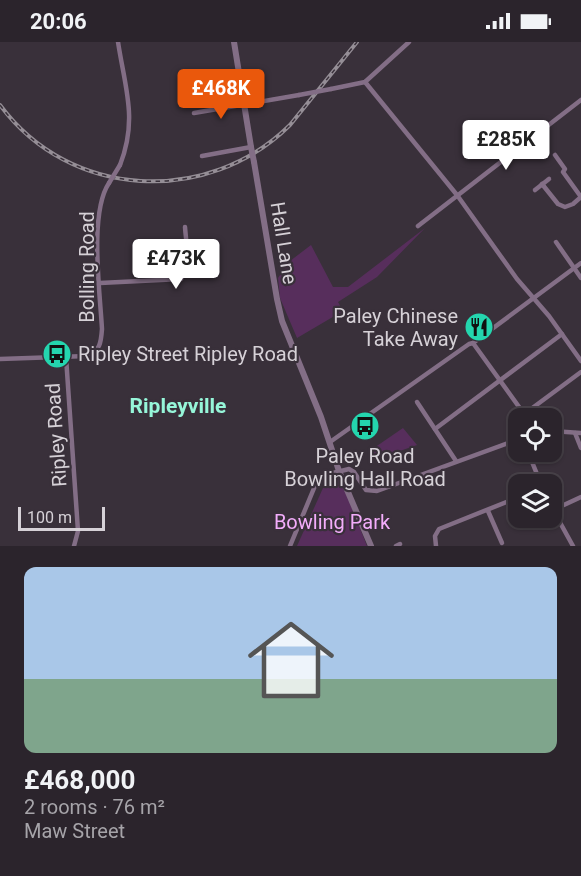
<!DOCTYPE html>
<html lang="en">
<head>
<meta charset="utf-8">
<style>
	body { margin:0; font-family:Roboto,sans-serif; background:#332c34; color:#f1f3f6; height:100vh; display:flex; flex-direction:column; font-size:22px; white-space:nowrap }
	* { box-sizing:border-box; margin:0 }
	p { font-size:20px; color:#a6a4a9 }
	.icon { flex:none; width:33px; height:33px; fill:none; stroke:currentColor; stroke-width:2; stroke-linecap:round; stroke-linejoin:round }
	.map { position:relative; height:504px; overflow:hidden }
	.details { display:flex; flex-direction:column; background:#2b242c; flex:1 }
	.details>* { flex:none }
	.tools { position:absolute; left:508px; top:366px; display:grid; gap:12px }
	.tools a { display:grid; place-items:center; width:54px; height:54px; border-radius:12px; background:#2b242c; box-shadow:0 2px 4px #0004,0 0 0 2px #474148; font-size:30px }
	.scale { position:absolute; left:18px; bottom:15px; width:87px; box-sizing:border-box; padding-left:6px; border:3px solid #d6d1d7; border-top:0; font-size:16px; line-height:21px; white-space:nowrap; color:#d6d1d7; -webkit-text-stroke:4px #39303a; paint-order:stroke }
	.price { position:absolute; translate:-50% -51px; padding:0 14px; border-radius:6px; background:#fff; color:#222; font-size:20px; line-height:39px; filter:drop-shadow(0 2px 3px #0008) }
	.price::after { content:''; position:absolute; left:50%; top:36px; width:18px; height:14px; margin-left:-9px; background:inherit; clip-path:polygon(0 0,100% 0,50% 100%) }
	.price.active { background:#ea580c; color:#fff }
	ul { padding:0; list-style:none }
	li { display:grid; align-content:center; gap:12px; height:318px; padding:0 24px }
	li+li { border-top:2px solid #474148 }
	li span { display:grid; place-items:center; height:186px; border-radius:12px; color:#555 }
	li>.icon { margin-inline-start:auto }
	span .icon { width:108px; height:108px; fill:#fffc; stroke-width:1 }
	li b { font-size:26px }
	.status { display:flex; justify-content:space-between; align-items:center; height:42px; padding:0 30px; background:#2b242c; direction:ltr }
	.status svg { height:16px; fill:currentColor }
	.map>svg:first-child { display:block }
	.green { fill:#572e5c }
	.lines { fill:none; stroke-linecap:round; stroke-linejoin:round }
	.minor { stroke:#836e86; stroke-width:4.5 }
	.tertiary { stroke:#836e86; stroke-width:6 }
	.rail-casing { stroke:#958e96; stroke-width:4 }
	.rail { stroke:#39303a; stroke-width:1.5; stroke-dasharray:4.5; stroke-linecap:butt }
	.minor-bridge { stroke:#836e86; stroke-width:4.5 }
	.tertiary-bridge { stroke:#836e86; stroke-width:6 }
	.labels { text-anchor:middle; stroke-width:4.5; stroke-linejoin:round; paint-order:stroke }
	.street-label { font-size:20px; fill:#d6d1d7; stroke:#39303a }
	.poi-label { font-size:20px; fill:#d6d1d7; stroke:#39303a; text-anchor:end }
	.park-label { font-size:20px; fill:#f3adfb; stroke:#39303a }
	.neighbourhood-label { font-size:21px; font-weight:bold; fill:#96f6d9; stroke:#39303a }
</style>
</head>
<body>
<div class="status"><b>20:06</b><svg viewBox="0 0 49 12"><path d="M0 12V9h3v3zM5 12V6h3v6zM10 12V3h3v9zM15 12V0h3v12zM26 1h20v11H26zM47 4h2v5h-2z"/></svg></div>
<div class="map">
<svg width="581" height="504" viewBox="0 0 581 504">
	<rect width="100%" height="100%" fill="#39303a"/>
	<g class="green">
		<path d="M425 186 377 235 338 260 343 269 297 296 280 256 278 236 290 219 311 203 333 245H348Z"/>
		<path d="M403 386 417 403 377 417 371 408Z"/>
		<path d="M340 436 367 504H297L323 446 329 438Z"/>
	</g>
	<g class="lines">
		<g class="minor">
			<path d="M118 0C125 46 138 77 120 123"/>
			<path d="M365 40 457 153 517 237 549 274 581 319"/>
			<path d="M331 47 365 40 409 0"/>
			<path d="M194 71 299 53"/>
			<path d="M202 114 251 105"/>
			<path d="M542 142 558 162 565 165 573 162 581 155 563 130 565 127 555 113"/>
			<path d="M535 148 549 137"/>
			<path d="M418 184 581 58"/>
			<path d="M556 200 581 236"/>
			<path d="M100 241 181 237C191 225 186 200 185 185"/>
			<path d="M473 301 527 376"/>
			<path d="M66 315 78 489 74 504"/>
			<path d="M0 317 87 314C100 309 101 301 102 287 100 250 89 171 109 141"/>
			<path d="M417 360 456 419"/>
			<path d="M531 367 581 330"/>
			<path d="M435 387 562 292"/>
			<path d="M552 389 581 391"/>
			<path d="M575 391 581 406"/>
			<path d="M330 400 469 302 473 301 581 221"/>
			<path d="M528 410 541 442"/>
			<path d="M552 466 573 504"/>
			<path d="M553 468 581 455"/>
			<path d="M488 469 502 501"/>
			<path d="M290 504 317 439 321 434 349 427 354 430 366 448 377 449 519 397"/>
			<path d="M396 504 400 502"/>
			<path d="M436 504 435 494 439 487 519 455"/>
		</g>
		<g class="tertiary">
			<path d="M234 0 251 105"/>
			<path d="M254 120 277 257 282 279 321 375 339 429 371 504"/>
		</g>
		<g class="rail-casing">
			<path id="rail" d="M0 63C70 158 208 164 290 83L357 0"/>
		</g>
		<use href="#rail" class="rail"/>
		<g class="minor-bridge">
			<path d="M299 53 331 47"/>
			<path d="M109 141 120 123"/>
		</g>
		<path class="tertiary-bridge" d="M251 105 254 120"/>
	</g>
	<defs>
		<g id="restaurant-disc" transform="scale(1.5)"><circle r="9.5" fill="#24d5ae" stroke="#39303a"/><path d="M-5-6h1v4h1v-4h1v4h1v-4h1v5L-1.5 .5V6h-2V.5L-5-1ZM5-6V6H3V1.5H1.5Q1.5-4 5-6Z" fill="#111"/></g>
		<g id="bus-disc" transform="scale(1.5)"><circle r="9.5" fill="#24d5ae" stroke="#39303a"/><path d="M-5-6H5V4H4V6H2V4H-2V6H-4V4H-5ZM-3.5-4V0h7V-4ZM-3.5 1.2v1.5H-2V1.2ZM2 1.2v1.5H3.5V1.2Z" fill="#111"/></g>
	</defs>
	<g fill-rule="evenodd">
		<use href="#restaurant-disc" x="479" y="285"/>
		<use href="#bus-disc" x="57" y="312"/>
		<use href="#bus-disc" x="365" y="384"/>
	</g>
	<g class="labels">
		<g class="street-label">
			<text transform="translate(284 201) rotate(81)" y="7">Hall Lane</text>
			<text transform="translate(87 225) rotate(-90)" y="7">Bolling Road</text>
			<text transform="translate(56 393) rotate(-94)" y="7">Ripley Road</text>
		</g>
		<g class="poi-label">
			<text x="458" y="281">Paley Chinese<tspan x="458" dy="23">Take Away</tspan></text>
			<text x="78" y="319" text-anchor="start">Ripley Street Ripley Road</text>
			<text x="365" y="421" text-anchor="middle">Paley Road<tspan x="365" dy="23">Bowling Hall Road</tspan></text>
		</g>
		<g class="park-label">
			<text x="332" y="487">Bowling Park</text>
		</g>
		<g class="neighbourhood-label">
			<text x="178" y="371">Ripleyville</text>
		</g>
	</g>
</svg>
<div class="tools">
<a><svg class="icon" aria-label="locate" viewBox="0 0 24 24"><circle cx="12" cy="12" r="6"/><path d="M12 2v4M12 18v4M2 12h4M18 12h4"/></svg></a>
<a><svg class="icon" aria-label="layers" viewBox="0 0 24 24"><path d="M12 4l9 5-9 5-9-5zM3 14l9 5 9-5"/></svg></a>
</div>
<div class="scale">100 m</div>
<b class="price active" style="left:221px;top:78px">£468K</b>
<b class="price" style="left:506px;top:129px">£285K</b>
<b class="price" style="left:176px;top:248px">£473K</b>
</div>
<section class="details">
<ul>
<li><span style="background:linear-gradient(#a9c7e8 60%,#7fa58c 0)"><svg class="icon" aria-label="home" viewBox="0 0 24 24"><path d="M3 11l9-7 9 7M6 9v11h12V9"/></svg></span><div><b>£468,000</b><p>2 rooms · 76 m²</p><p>Maw Street</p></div></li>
</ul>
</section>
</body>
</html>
